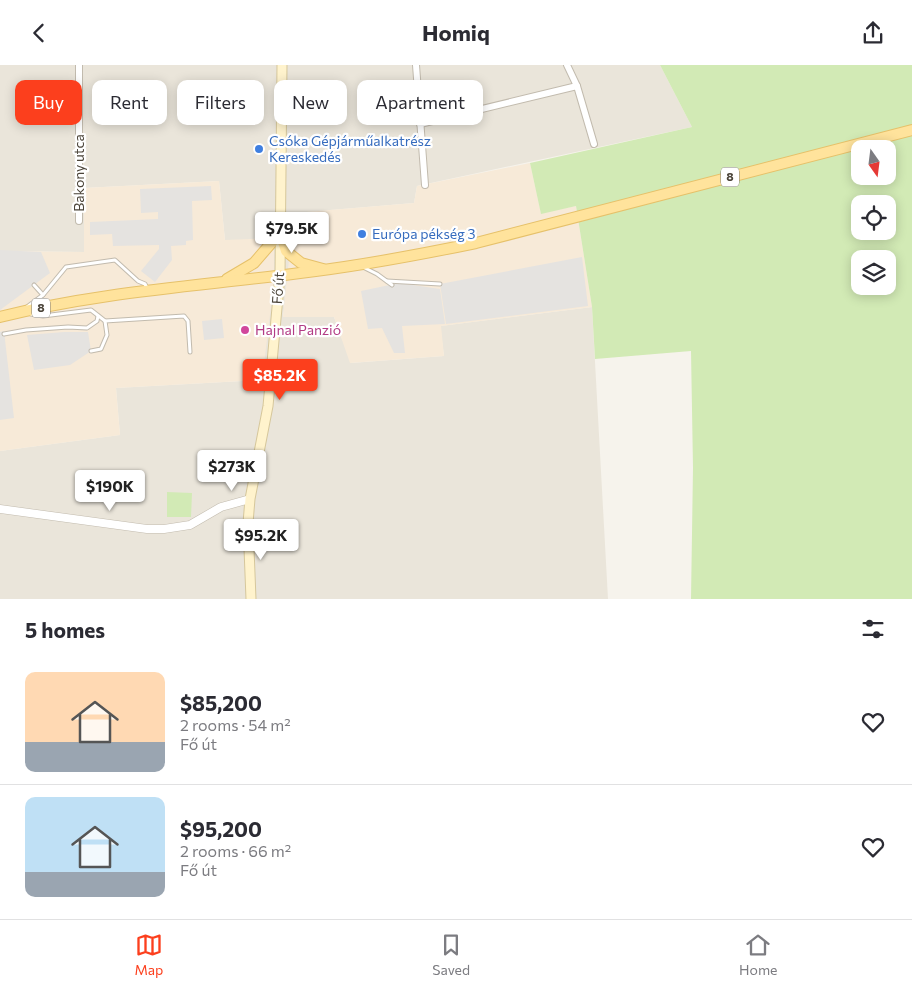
<!DOCTYPE html>
<html lang="en">
<head>
<meta charset="utf-8">
<style>
	body { margin:0; font-family:Commissioner,sans-serif; background:#f7f7f7; color:#2b2b33; height:100vh; display:flex; flex-direction:column; font-size:19px; white-space:nowrap }
	* { box-sizing:border-box; margin:0 }
	p { font-size:16px; color:#7c7c81 }
	.icon { flex:none; width:28px; height:28px; fill:none; stroke:currentColor; stroke-width:2; stroke-linecap:round; stroke-linejoin:round }
	.map { position:relative; height:534px; overflow:hidden }
	.details { display:flex; flex-direction:column; background:#fff; flex:1 }
	.details>* { flex:none }
	.top-card { position:absolute; left:15px; top:15px; width:500px; height:45px; display:flex; gap:10px }
	.needle { width:32px; rotate:166deg }
	.buttons { position:absolute; left:851px; top:75px; display:grid; gap:10px }
	.buttons a { display:grid; place-items:center; width:45px; height:45px; border-radius:10px; background:#fff; box-shadow:0 2px 12px #0003; font-size:25px }
	.price { position:absolute; translate:-50% -42px; padding:0 11px; border-radius:5px; background:#fff; color:#222; font-size:16px; line-height:32px; filter:drop-shadow(0 1px 2px #0008) }
	.price::after { content:''; position:absolute; left:50%; top:30px; width:15px; height:11px; margin-left:-8px; background:inherit; clip-path:polygon(0 0,100% 0,50% 100%) }
	.price.active { background:#fc3f1d; color:#fff }
	ul { padding:0; list-style:none }
	li { display:flex; align-items:center; gap:15px; height:125px; padding:0 25px }
	li+li { border-top:1px solid #e1e1e2 }
	li span { display:grid; place-items:center; flex:none; width:140px; height:100px; border-radius:10px; color:#555 }
	li>.icon { margin-inline-start:auto }
	span .icon { width:60px; height:60px; fill:#fffc; stroke-width:1 }
	li b { font-size:21px }
	h2 { display:flex; justify-content:space-between; align-items:center; height:60px; padding:0 25px; font-size:21px }
	.pill { padding:0 18px; border-radius:10px; background:#fff; box-shadow:0 2px 12px #0003; font-size:18px; line-height:45px }
	.pill.active { background:#fc3f1d; color:#fff }
	header { display:flex; justify-content:space-between; align-items:center; height:65px; padding:0 25px; background:#fff; font-size:22px; font-weight:700 }
	.tabs { display:flex; justify-content:space-around; align-items:center; height:70px; border-top:1px solid #e1e1e2; background:#fff; font-size:14px; color:#7c7c81 }
	.tabs a { display:grid; justify-items:center; gap:2px }
	.tabs .active { color:#fc3f1d }
	.map>svg:first-child { display:block }
	.residential { fill:#eae5da }
	.commercial { fill:#f7ead8 }
	.green { fill:#d2eab5; fill-rule:evenodd }
	.parking { fill:#e5e3e0 }
	.lines { fill:none; stroke-linecap:round; stroke-linejoin:round }
	.service-casing { stroke:#c2bbae; stroke-width:5 }
	.minor-casing { stroke:#c2bbae; stroke-width:8 }
	.tertiary-casing { stroke:#c2bbae; stroke-width:9 }
	.secondary-casing { stroke:#d6c79b; stroke-width:11 }
	.primary-casing { stroke:#e6c16a; stroke-width:12 }
	.service { stroke:#fff; stroke-width:3 }
	.minor { stroke:#fff; stroke-width:6 }
	.tertiary { stroke:#fff; stroke-width:8 }
	.secondary { stroke:#fff3cd; stroke-width:9 }
	.primary { stroke:#ffe39c; stroke-width:10 }
	.shop-dot { fill:#3f7fe0; stroke:#fff; stroke-width:2 }
	.hotel-dot { fill:#d1479c; stroke:#fff; stroke-width:2 }
	.labels { text-anchor:middle; stroke-width:4.5; stroke-linejoin:round; paint-order:stroke }
	.shield { fill:#fff; stroke:#817c74; stroke-width:1 }
	.shield-label { font-size:12px; font-weight:bold; fill:#4b4439 }
	.shop-label { font-size:14px; fill:#366cbe; stroke:#fff; text-anchor:start }
	.street-label { font-size:14px; fill:#4b4439; stroke:#fff }
	.hotel-label { font-size:14px; fill:#b23c85; stroke:#fff; text-anchor:start }
</style>
</head>
<body>
<header><svg class="icon" aria-label="back" viewBox="0 0 24 24"><path d="M15 5l-7 7 7 7"/></svg>Homiq<svg class="icon" aria-label="share" viewBox="0 0 24 24"><path d="M12 15V3M7 8l5-5 5 5M5 13v7h14v-7"/></svg></header>
<div class="map">
<svg width="912" height="534" viewBox="0 0 912 534">
	<rect width="100%" height="100%" fill="#f6f3ec"/>
	<path class="residential" d="M0 0H660L692 62 417 121 414 138 295 148 283 252H334L351 298 444 291 440 261 592 242 608 534H0V386L120 370 116 323 262 315 225 175 219 116 84 123V187L0 186Z"/>
	<g class="commercial">
		<path d="M530 98 541 148 576 141 592 242 441 261 444 291 350 298 334 252H283L294 148 414 138 417 121Z"/>
		<path d="M219 116 225 175 274 173V217L262 315 116 323 120 370 0 386V186L84 187V123Z"/>
	</g>
	<g class="green">
		<path d="M660 0H912V534H691L693 403 691 286 595 294 592 242 576 141 541 149 530 98 692 62ZM860 84H888V111H860ZM860 139H888V166H860ZM860 194H888V221H860Z"/>
		<path d="M167 427 192 428 191 452H167Z"/>
	</g>
	<g class="parking">
		<path d="M211 121 212 135 192 136 193 175 186 176V180L171 181 172 195 155 217 141 206 159 184V180L113 181 112 169 90 170V157L158 154V147L141 148 140 124Z"/>
		<path d="M0 185 41 187 50 208 0 245Z"/>
		<path d="M582 192 588 241 446 259 440 219Z"/>
		<path d="M399 218 440 224 445 259 402 261 405 288H394L382 263 368 264 361 226Z"/>
		<path d="M222 254 224 273 204 275 202 256Z"/>
		<path d="M4 266 14 353 0 355V267Z"/>
		<path d="M64 267H88L91 286 70 300 34 305 27 270Z"/>
	</g>
	<g class="lines">
		<g class="service-casing">
			<g id="service">
				<path d="M363 202 377 209 392 220"/>
				<path d="M387 216 440 219"/>
				<path d="M34 220 43 230"/>
				<path d="M27 242 43 230 66 202 115 195 138 216 145 219 147 223"/>
				<path d="M31 249 43 251 91 245 105 256 184 251 188 256 190 287"/>
				<path d="M4 269 26 265 68 262 87 263 97 256 98 251"/>
				<path d="M91 286 101 284 107 270 105 256"/>
			</g>
		</g>
		<g class="minor-casing">
			<g id="minor">
				<path d="M79 0V156"/>
				<path d="M416 0 425 120"/>
				<path d="M567 0 577 21 594 79"/>
				<path d="M420 59 577 21"/>
			</g>
		</g>
		<g class="tertiary-casing">
			<path id="tertiary" d="M0 444 147 464H164L190 460 221 442 250 434"/>
		</g>
		<g class="secondary-casing">
			<path id="secondary" d="M251 534 248 458 250 434 268 341 280 210 282 0"/>
		</g>
		<g class="primary-casing">
			<g id="primary">
				<path d="M280 168 286 186 301 198 323 204"/>
				<path d="M227 214 254 198 280 168"/>
				<path d="M0 252C98 227 200 221 300 208 359 201 418 190 476 178L912 65"/>
			</g>
		</g>
		<use href="#service" class="service"/>
		<use href="#minor" class="minor"/>
		<use href="#tertiary" class="tertiary"/>
		<use href="#secondary" class="secondary"/>
		<use href="#primary" class="primary"/>
	</g>
	<g class="shop-dot">
		<circle cx="259" cy="84" r="5"/>
		<circle cx="362" cy="169" r="5"/>
	</g>
	<circle class="hotel-dot" cx="245" cy="265" r="5"/>
	<g class="labels">
		<g class="shield">
			<rect x="721" y="102.5" width="18" height="19" rx="4"/>
			<rect x="32" y="233.5" width="18" height="19" rx="4"/>
		</g>
		<g class="shield-label">
			<text x="730" y="116">8</text>
			<text x="41" y="247">8</text>
		</g>
		<g class="shop-label">
			<text x="269" y="81">Csóka Gépjárműalkatrész<tspan x="269" dy="16">Kereskedés</tspan></text>
			<text x="372" y="174">Európa pékség 3</text>
		</g>
		<g class="street-label">
			<text transform="translate(79 108) rotate(-90)" y="5">Bakony utca</text>
			<text transform="translate(278 223) rotate(-86)" y="5">Fő út</text>
		</g>
		<g class="hotel-label">
			<text x="255" y="270">Hajnal Panzió</text>
		</g>
	</g>
</svg>
<div class="buttons">
<a><svg class="needle" viewBox="-14 -14 28 28"><path d="M0-13l5 13h-10z" fill="#e53935"/><path d="M0 13l5-13h-10z" fill="#7c7c81"/></svg></a>
<a><svg class="icon" aria-label="locate" viewBox="0 0 24 24"><circle cx="12" cy="12" r="6"/><path d="M12 2v4M12 18v4M2 12h4M18 12h4"/></svg></a>
<a><svg class="icon" aria-label="layers" viewBox="0 0 24 24"><path d="M12 4l9 5-9 5-9-5zM3 14l9 5 9-5"/></svg></a>
</div>
<b class="price" style="left:292px;top:189px">$79.5K</b>
<b class="price active" style="left:280px;top:336px">$85.2K</b>
<b class="price" style="left:232px;top:427px">$273K</b>
<b class="price" style="left:110px;top:447px">$190K</b>
<b class="price" style="left:261px;top:496px">$95.2K</b>
<div class="top-card">
<a class="pill active">Buy</a>
<a class="pill">Rent</a>
<a class="pill">Filters</a>
<a class="pill">New</a>
<a class="pill">Apartment</a>
</div>
</div>
<section class="details">
<h2>5 homes<svg class="icon" aria-label="filters" viewBox="0 0 24 24"><path d="M4 7h16M4 17h16"/><circle cx="9" cy="7" r="2"/><circle cx="15" cy="17" r="2"/></svg></h2>
<ul>
<li><span style="background:linear-gradient(#ffd9b3 70%,#9aa5b1 0)"><svg class="icon" aria-label="home" viewBox="0 0 24 24"><path d="M3 11l9-7 9 7M6 9v11h12V9"/></svg></span><div><b>$85,200</b><p>2 rooms · 54 m²</p><p>Fő út</p></div><svg class="icon" aria-label="heart" viewBox="0 0 24 24"><path d="M12 20l-8-8c-3-5 5-10 8-4 3-6 11-1 8 4z"/></svg></li>
<li><span style="background:linear-gradient(#bfe0f5 75%,#9aa5b1 0)"><svg class="icon" aria-label="home" viewBox="0 0 24 24"><path d="M3 11l9-7 9 7M6 9v11h12V9"/></svg></span><div><b>$95,200</b><p>2 rooms · 66 m²</p><p>Fő út</p></div><svg class="icon" aria-label="heart" viewBox="0 0 24 24"><path d="M12 20l-8-8c-3-5 5-10 8-4 3-6 11-1 8 4z"/></svg></li>
</ul>
</section>
<nav class="tabs">
<a class="active"><svg class="icon" aria-label="map" viewBox="0 0 24 24"><path d="M3 6l6-2 6 2 6-2v14l-6 2-6-2-6 2zM9 4v14M15 6v14"/></svg>Map</a>
<a><svg class="icon" aria-label="saved" viewBox="0 0 24 24"><path d="M7 4h10v16l-5-4-5 4z"/></svg>Saved</a>
<a><svg class="icon" aria-label="home" viewBox="0 0 24 24"><path d="M3 11l9-7 9 7M6 9v11h12V9"/></svg>Home</a>
</nav>
</body>
</html>
